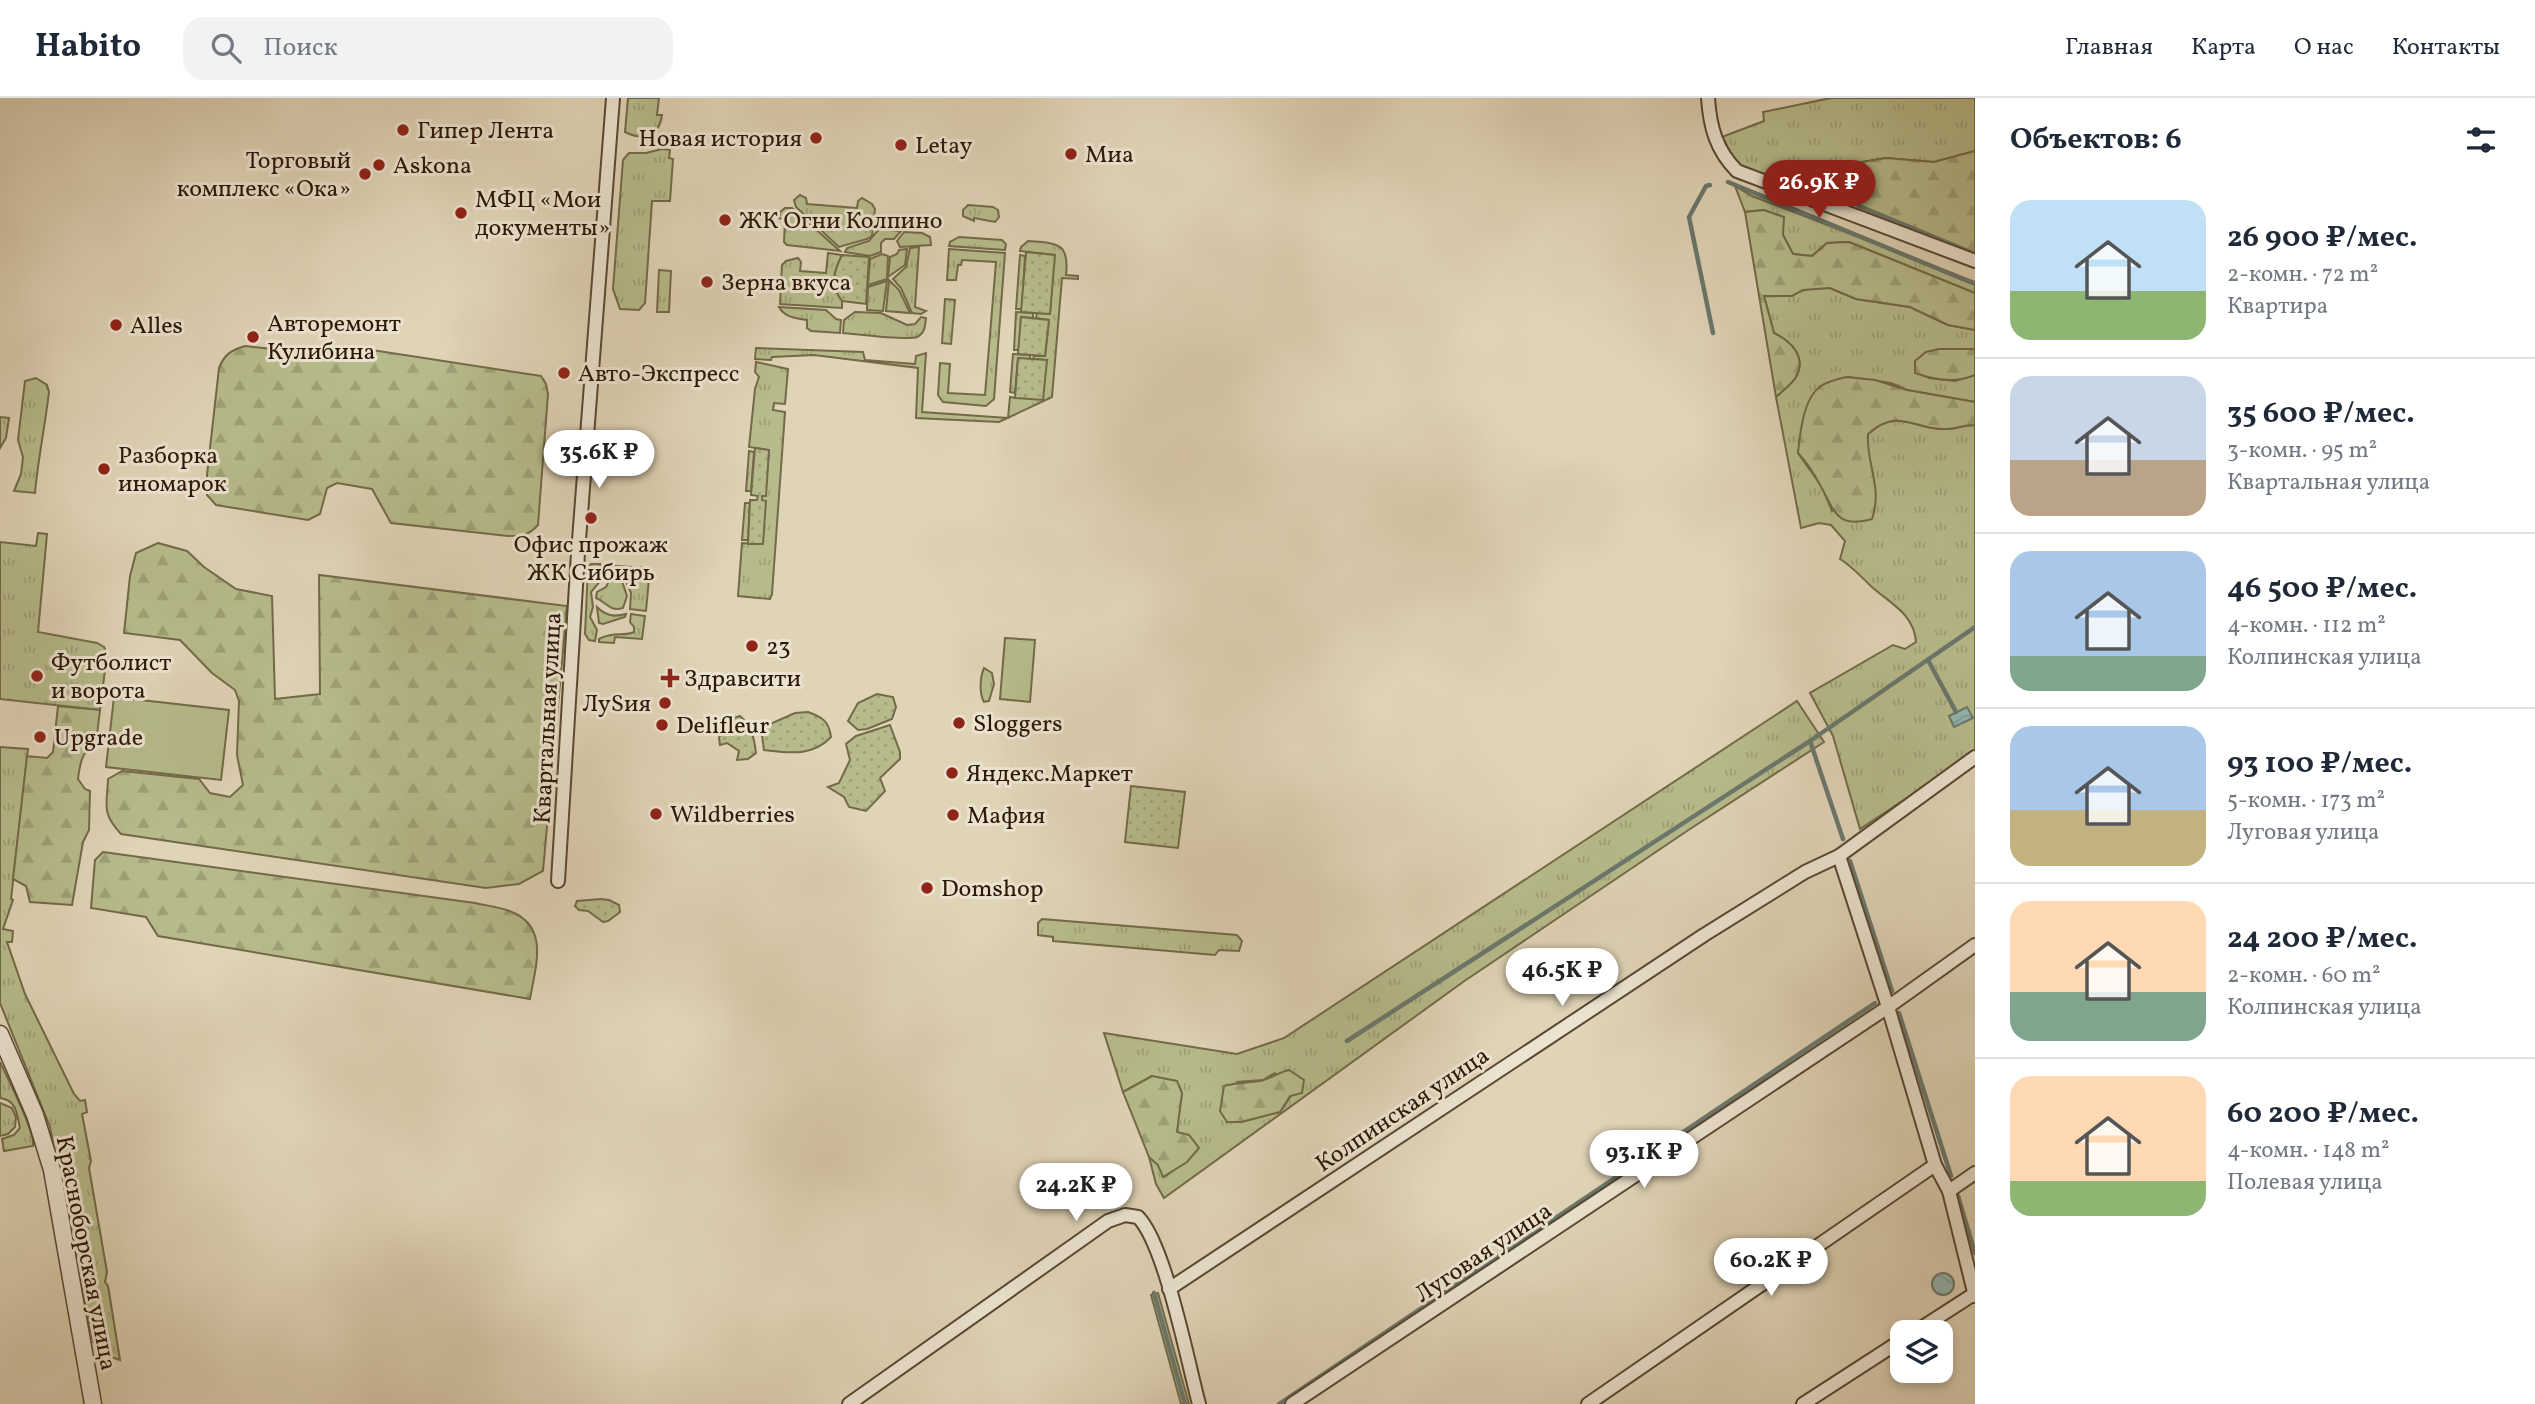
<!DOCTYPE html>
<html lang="ru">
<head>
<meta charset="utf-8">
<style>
	body { margin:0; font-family:Vollkorn,serif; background:#f2f2f3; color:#1f2937; height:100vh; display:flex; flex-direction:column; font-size:26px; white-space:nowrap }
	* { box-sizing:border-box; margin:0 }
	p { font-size:23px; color:#747a83 }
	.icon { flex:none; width:38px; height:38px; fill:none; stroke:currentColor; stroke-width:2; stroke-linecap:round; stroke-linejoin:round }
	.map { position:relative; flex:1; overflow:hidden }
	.panel { display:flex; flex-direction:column; background:#fff; width:560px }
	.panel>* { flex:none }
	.buttons { position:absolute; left:1890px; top:1222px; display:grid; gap:14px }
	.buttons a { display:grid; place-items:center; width:63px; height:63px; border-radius:14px; background:#fff; box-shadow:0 4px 10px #0003; font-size:35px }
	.price { position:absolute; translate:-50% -60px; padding:0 16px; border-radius:24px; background:#fff; color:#222; font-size:23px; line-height:46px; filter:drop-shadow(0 2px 4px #0008) }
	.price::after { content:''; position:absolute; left:50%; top:42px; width:21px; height:16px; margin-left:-10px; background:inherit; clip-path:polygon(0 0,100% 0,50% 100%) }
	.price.current { background:#8f2418; color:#fff }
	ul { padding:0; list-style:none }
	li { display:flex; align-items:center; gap:21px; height:175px; padding:0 35px }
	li+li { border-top:2px solid #e0e1e3 }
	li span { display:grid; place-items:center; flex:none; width:196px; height:140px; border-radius:21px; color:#555 }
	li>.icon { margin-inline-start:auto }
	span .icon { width:84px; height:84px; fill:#fffc; stroke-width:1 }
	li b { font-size:30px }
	h2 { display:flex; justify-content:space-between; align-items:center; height:84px; padding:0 35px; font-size:30px }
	header { display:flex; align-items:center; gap:42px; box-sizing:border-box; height:98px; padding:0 35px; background:#fff; border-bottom:2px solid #e0e1e3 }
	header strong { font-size:33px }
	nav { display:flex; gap:38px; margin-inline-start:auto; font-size:24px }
	.search { width:490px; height:63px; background:#f2f2f3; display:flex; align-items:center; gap:18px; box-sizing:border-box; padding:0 24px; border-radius:21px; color:#747a83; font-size:26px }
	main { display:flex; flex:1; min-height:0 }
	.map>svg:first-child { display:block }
	.grass { fill:url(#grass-tufts); stroke:#726a48; stroke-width:2; fill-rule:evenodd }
	.forest { fill:url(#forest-firs); stroke:#726a48; stroke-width:2 }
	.park { fill:url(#park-dots); stroke:#726a48; stroke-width:2 }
	.pitch { fill:#b7bb8b; stroke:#726a48; stroke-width:2 }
	.water { fill:url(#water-waves); stroke:#6a786d; stroke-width:2 }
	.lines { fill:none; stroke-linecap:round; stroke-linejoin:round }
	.stream { stroke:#6a786d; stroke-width:4.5 }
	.minor-casing { stroke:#594732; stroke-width:16 }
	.tertiary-casing { stroke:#594732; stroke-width:19 }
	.minor { stroke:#ebe3d0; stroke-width:12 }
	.tertiary { stroke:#ebe3d0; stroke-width:16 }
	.poi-dot { fill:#8f2418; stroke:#ebe3d0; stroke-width:2.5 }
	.labels { text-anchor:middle; stroke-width:6; stroke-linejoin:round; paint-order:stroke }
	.poi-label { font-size:24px; fill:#2c1806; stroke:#ebe3d0; text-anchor:start }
	.street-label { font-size:24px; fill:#2c1806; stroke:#ebe3d0 }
</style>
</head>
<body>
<header>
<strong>Habito</strong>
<div class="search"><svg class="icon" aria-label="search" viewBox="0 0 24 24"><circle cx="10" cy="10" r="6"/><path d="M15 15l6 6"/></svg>Поиск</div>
<nav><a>Главная</a><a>Карта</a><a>О нас</a><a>Контакты</a></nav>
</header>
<main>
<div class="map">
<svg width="1975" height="1306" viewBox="0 0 1975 1306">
	<defs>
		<pattern id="grass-tufts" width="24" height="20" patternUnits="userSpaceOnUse" patternTransform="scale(1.75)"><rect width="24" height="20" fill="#b7bb8b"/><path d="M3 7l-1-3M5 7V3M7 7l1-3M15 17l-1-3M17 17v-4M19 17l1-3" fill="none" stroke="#9ea076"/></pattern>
		<pattern id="forest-firs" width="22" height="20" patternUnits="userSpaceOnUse" patternTransform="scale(1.75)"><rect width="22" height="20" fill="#b7bb8b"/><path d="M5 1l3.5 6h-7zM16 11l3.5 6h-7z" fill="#9ea076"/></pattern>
		<pattern id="park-dots" width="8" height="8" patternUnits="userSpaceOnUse" patternTransform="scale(1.75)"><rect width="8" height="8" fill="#b7bb8b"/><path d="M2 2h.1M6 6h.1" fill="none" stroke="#9ea076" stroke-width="1.8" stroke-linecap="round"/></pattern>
		<pattern id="water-waves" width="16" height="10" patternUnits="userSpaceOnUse" patternTransform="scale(1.75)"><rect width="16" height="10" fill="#94b8b1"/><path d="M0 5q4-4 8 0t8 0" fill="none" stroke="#809d97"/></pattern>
	</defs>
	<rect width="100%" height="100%" fill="#e0d4b7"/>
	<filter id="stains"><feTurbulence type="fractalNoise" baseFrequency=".00286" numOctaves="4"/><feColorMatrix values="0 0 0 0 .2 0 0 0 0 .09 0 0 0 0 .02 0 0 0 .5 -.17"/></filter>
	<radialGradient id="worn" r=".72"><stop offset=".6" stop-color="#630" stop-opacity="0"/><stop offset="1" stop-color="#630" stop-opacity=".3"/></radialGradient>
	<g class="grass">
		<path d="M628 0H659L657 17H662C659 39 643 43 625 34Z"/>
		<path d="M1831 0H1975V53L1934 64 1886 60 1814 72 1788 89 1734 68 1719 40 1764 23 1763 14Z"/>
		<path d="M662 51 670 52 669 60 673 61 670 103H652L645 205 639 212 620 211 613 191 623 62 629 55H646Z"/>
		<path d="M1735 88 1752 98 1975 184V195L1849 144 1827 145 1812 158 1793 156 1783 137 1764 112 1745 114Z"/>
		<path d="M800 97 806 100 807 106 857 110 858 103 862 100 872 106 875 111 872 138 867 141 839 149 796 109 794 102Z"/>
		<path d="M968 107 993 109 998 112 999 119 995 124 974 120V123L963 118V112Z"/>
		<path d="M785 110H792L840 153 787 147 784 144 785 122 779 120 780 114Z"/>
		<path d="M879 131 901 133 894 141H885L881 145V154L870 158 845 154 847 150 869 143Z"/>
		<path d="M904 134 922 135 930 139 931 147 900 149 897 143Z"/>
		<path d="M959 139 1002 142 1006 146 1005 152 949 148 950 144Z"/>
		<path d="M1028 143C1056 145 1070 144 1066 177L1078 178V181L1062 180 1052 299 999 324 916 320 918 270 814 257 772 259 771 262 755 261 756 250 863 254 865 262 915 266 916 258 926 255 922 314 1008 320 1010 299 1016 300 1047 262 1033 261 1034 258H1045L1049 222 1036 220 1037 215 1050 216 1054 157 1020 153 1021 149Z"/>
		<path d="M919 149 915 209 926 213 921 216 912 215 901 190 893 181 906 169 910 150Z"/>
		<path d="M907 151 905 167 888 179 890 159 897 156 899 152Z"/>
		<path d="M949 151 1005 155 994 301 986 308 943 304 938 297 940 265 950 266 948 295 985 297 996 164 962 162 961 167H958L956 182H947Z"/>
		<path d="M828 155 842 157C833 175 830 187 842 203V210L780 206 782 167 786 163 798 160 801 164 800 173 826 175Z"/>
		<path d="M882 156 888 158 887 181 868 187 870 161Z"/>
		<path d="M1020 157 1025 158 1022 211H1016Z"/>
		<path d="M659 172 671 173 669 214H657Z"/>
		<path d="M889 182 899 192 910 215 886 213Z"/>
		<path d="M887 183 883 213 867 212 868 189Z"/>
		<path d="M1817 189 1830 190 1856 201 1910 209 1948 227 1975 232V251H1939L1929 280 1955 283 1975 277V304L1907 292 1891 285 1847 279 1819 289 1806 314 1798 355 1822 389 1832 413 1873 378 1867 350 1868 336C1899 308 1915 333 1948 331 1957 330 1965 327 1975 327V655L1860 731 1833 638 1810 595 1893 547 1905 551 1916 544C1914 517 1893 507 1873 490 1862 480 1853 469 1840 461L1845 443 1831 427 1819 425 1801 430 1776 299C1782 293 1792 286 1796 279 1807 259 1791 243 1774 235L1764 198C1787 200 1795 193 1817 189Z"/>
		<path d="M945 201 955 202 951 246 942 245Z"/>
		<path d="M779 209 826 212 836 221 841 222 840 235 811 233 807 230V222C796 220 785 220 779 209Z"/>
		<path d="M855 214 881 215 907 227 915 226 921 219 926 220C925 228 925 235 917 239 907 243 857 236 843 235L844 222Z"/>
		<path d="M1016 214 1033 215V220L1021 219 1019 252H1014Z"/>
		<path d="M1013 256 1030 257V261L1018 260 1015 295 1010 294Z"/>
		<path d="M756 264 788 271 785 306 774 305 773 312 785 314 772 496 770 501 738 498 742 445 762 446 765 403H761L762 398H765L769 352 749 349 755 291 759 279 755 274Z"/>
		<path d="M36 280 47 287 49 294C45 328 38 361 35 395L14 393 21 376 23 359 18 342 25 283Z"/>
		<path d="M0 319 9 320 6 340 0 350Z"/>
		<path d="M749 353 754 354 751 393H746Z"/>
		<path d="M745 405H750L748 442H742Z"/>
		<path d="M38 435 47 436 38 534 97 545 104 549 107 556 100 612 0 601V444L36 448Z"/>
		<path d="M591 466H600L602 481 591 494 593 509 590 519 597 532 595 543 589 542 585 536 588 469Z"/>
		<path d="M615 468 650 470 646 513 630 511 631 495 622 474 615 471Z"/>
		<path d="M615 478 622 483 627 498 623 510C609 514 607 504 596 500L597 494 606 489 611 479Z"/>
		<path d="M597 509C606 518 614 519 626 516L625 519 603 526 599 525Z"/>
		<path d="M631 516 645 518 642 541 615 539 614 545 599 544V541C614 533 624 539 634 534V529L630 524Z"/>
		<path d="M984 570 992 575 994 586 989 603 984 604C979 595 980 579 984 570Z"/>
		<path d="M1797 603 1824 644 1690 731 1463 884 1164 1100 1156 1086 1149 1059 1158 1067 1164 1079 1175 1071 1178 1021 1182 995 1152 978 1123 994 1104 935 1237 956 1284 940ZM1275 975 1291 998 1280 1014 1241 1024H1227L1237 984 1263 982Z"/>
		<path d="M0 649 28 651 11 801 13 802 3 831 13 833 12 844H7L25 896 74 996 80 1003 85 1002 87 1014 82 1016 91 1063 89 1070 107 1174 105 1184 108 1188 120 1262 102 1256 93 1244 50 1029 0 905Z"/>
		<path d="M1042 821 1237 837 1242 843 1239 853 1219 852 1215 857 1053 843V839L1038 837V825Z"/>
		<path d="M0 964C7 979 36 1035 33 1048L4 1053 2 1041 14 1037 20 1030C17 1017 17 1002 0 1000Z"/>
		<path d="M0 1005 12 1010 16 1019 15 1029 8 1036 0 1038Z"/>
		<path d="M1158 1195 1189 1306H1181L1151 1197Z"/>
	</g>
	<g class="forest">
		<path d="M1975 53V159L1788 89 1814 72 1886 60 1934 64Z"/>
		<path d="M1764 112 1784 119 1783 137 1793 156 1812 158 1827 145 1849 144 1975 195V232L1948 227 1910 209 1856 201 1830 190 1803 192 1792 198H1764L1774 235C1791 243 1807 259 1796 279 1792 286 1782 293 1776 299L1745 114Z"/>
		<path d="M245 248 310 255H327L346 248 541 278 546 286 548 296 538 427C528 438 521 438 508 438L391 425 372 391 337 385 327 390 320 416 308 422 216 407 207 397V377L219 270C224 257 231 252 245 248Z"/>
		<path d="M1939 251H1975V277C1955 286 1934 282 1915 275V263L1926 254Z"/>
		<path d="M1847 279 1875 282 1907 292 1975 304V327C1965 327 1957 330 1948 331 1915 333 1899 308 1868 336 1866 366 1883 390 1872 421 1836 431 1835 413 1820 387 1814 375 1807 365 1798 355 1800 336 1803 300 1821 288 1828 283 1838 281 1847 279Z"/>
		<path d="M158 445 187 453 204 469 236 491 272 498 275 601 320 596 319 477 567 508 543 773 519 786 486 790 121 736C101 714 107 708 108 681L122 673 199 681 210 695 230 699 243 687 237 657 239 603 235 592 212 575 180 542 124 535 130 478 136 455Z"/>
		<path d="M58 608 100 612 96 645C81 654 80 666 78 681L85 691 90 693 89 732 83 744 72 807 30 804 26 788 13 781 27 658 47 660 53 654Z"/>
		<path d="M103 754 475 805C487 808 501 809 512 814 550 830 535 870 530 901L158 838 146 819 91 810 95 762Z"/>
		<path d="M1289 972 1304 982 1302 995 1290 998 1280 1014 1241 1024H1227L1220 1013 1224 988C1237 984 1248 985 1260 983 1270 981 1279 974 1289 972Z"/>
		<path d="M1152 978 1177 983 1182 995 1177 1034 1189 1037 1199 1050 1187 1064 1163 1079 1158 1067 1149 1059 1123 994Z"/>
	</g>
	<g class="park">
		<path d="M1026 154 1055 157 1050 216 1021 214Z"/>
		<path d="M842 157 869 159 866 206 842 203C830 187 833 175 842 157Z"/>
		<path d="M1021 219 1049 222 1045 258 1018 256Z"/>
		<path d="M1018 260 1047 262 1043 302 1015 300Z"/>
		<path d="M755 350 769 352 766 398H762V402L766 403 763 446H748L750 402H757L758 398 751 397Z"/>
		<path d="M877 596 893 599 896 609 892 621 867 631 858 632 848 623 858 605Z"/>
		<path d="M808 614C822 619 829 623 831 639 812 659 789 655 764 652L761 630 795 615Z"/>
		<path d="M740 618C752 629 754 639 756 655L748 661 737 662 739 653 727 645 720 647 719 640 724 627 725 633 729 632 734 620Z"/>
		<path d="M890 627 900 654V661L880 680 885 693 866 713 849 709 844 699 828 689 839 685 850 662 846 646 856 638Z"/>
		<path d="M1131 688 1185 694 1178 750 1125 744Z"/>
		<path d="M601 801 609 802 619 807 620 814 608 823 603 824 588 813 579 812 575 808 577 803Z"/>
	</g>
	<g class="pitch">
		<path d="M1005 540 1035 542 1030 604 1000 601Z"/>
		<path d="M114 599 229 612 221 682 106 669Z"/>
	</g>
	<g class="water">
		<path d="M1967 609 1973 620 1954 629 1949 618Z"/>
		<circle cx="1943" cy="1186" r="11"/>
	</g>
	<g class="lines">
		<g class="stream">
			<path d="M1728 84 1975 186"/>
			<path d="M1710 87 1706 88 1689 119 1713 235"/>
			<path d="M1859 108 1975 156"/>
			<path d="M1928 562 1956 614"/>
			<path d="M1810 643 1843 741"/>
			<path d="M1850 763 1892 893"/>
			<path d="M1899 915 1951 1078"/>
			<path d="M1347 943 1810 643 1975 529"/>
			<path d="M1958 1098 1975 1155"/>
			<path d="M1154 1195 1185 1306"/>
			<path d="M1279 1306 1875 905"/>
		</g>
		<g class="minor-casing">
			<g id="minor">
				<path d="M1708 0C1710 29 1716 52 1737 73L1975 163"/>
				<path d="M1839 758 1888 909 1935 1067 1949 1093 1975 1198"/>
				<path d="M558 783 578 455 613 0"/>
				<path d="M1949 1093 1975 1075"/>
				<path d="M1169 1191 1704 837 1805 774 1839 758 1975 659"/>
				<path d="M1915 1234 1974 1196"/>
				<path d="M849 1306 1108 1123 1125 1117 1138 1119C1165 1146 1188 1265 1199 1306"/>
				<path d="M1292 1306 1888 909 1975 847"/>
				<path d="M1588 1306 1935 1067"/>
				<path d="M1803 1306 1902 1242"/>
			</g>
		</g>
		<g class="tertiary-casing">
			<path id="tertiary" d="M0 936 35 1017 52 1072 93 1306"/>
		</g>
		<use href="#minor" class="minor"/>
		<use href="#tertiary" class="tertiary"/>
	</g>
	<g class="poi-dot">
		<circle cx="403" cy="32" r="7"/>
		<circle cx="816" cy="40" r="7"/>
		<circle cx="901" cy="47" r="7"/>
		<circle cx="1071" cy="56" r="7"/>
		<circle cx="379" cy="67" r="7"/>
		<circle cx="365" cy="76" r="7"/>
		<circle cx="461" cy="115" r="7"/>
		<circle cx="725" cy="122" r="7"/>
		<circle cx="707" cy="184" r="7"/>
		<circle cx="116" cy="227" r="7"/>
		<circle cx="253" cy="239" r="7"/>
		<circle cx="564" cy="275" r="7"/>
		<circle cx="104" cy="371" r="7"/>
		<circle cx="591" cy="420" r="7"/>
		<circle cx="752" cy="548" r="7"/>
		<circle cx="37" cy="578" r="7"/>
		<path d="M666.5 569.5h7v7h7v7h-7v7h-7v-7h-7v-7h7z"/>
		<circle cx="665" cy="605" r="7"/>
		<circle cx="959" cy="625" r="7"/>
		<circle cx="662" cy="627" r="7"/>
		<circle cx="40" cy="639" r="7"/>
		<circle cx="952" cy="675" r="7"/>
		<circle cx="656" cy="716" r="7"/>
		<circle cx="953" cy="717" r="7"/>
		<circle cx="927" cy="790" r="7"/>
	</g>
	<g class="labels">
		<g class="poi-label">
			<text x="417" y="40">Гипер Лента</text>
			<text x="802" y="48" text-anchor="end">Новая история</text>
			<text x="915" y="55">Letay</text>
			<text x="1085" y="64">Миа</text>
			<text x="351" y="70" text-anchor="end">Торговый<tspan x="351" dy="28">комплекс «Ока»</tspan></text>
			<text x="393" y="75">Askona</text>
			<text x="475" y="109">МФЦ «Мои<tspan x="475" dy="28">документы»</tspan></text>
			<text x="739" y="130">ЖК Огни Колпино</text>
			<text x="721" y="192">Зерна вкуса</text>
			<text x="267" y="233">Авторемонт<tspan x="267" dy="28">Кулибина</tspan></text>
			<text x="130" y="235">Alles</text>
			<text x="578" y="283">Авто-Экспресс</text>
			<text x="118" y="365">Разборка<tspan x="118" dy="28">иномарок</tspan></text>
			<text x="591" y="454" text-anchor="middle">Офис прожаж<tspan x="591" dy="28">ЖК Сибирь</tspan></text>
			<text x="766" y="556">23</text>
			<text x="51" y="572">Футболист<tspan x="51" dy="28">и ворота</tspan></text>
			<text x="684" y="588">Здравсити</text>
			<text x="651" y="613" text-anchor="end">ЛуSия</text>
			<text x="973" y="633">Sloggers</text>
			<text x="676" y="635">Delifleur</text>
			<text x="54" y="647">Upgrade</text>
			<text x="966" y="683">Яндекс.Маркет</text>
			<text x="670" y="724">Wildberries</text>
			<text x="967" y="725">Мафия</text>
			<text x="941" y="798">Domshop</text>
		</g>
		<g class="street-label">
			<text transform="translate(547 620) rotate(-87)" y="8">Квартальная улица</text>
			<text transform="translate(1402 1011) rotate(-34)" y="8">Колпинская улица</text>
			<text transform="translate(1483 1154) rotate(-34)" y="8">Луговая улица</text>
			<text transform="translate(87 1155) rotate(79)" y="8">Красноборская улица</text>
		</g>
	</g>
	<rect width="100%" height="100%" filter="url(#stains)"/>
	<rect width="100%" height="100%" fill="url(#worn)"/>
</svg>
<div class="buttons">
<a><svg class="icon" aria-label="layers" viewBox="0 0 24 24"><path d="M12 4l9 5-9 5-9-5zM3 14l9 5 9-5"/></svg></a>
</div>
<b class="price current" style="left:1819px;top:122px">26.9K ₽</b>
<b class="price" style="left:599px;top:392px">35.6K ₽</b>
<b class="price" style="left:1562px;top:910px">46.5K ₽</b>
<b class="price" style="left:1644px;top:1092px">93.1K ₽</b>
<b class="price" style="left:1076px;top:1125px">24.2K ₽</b>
<b class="price" style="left:1771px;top:1200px">60.2K ₽</b>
</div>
<section class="panel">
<h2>Объектов: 6<svg class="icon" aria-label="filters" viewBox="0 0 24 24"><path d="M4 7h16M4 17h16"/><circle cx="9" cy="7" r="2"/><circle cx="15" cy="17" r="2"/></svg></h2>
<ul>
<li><span style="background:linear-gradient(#bfe0f5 65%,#8fb573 0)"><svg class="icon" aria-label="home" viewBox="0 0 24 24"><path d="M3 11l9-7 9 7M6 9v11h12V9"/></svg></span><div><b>26 900 ₽/мес.</b><p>2-комн. · 72 m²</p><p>Квартира</p></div></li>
<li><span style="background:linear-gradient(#c9d6e8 60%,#b9a48a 0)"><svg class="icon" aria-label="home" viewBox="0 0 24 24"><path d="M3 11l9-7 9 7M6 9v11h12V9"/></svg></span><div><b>35 600 ₽/мес.</b><p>3-комн. · 95 m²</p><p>Квартальная улица</p></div></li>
<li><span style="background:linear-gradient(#a9c7e8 75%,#7fa58c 0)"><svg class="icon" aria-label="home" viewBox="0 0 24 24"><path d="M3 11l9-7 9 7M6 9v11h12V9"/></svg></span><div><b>46 500 ₽/мес.</b><p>4-комн. · 112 m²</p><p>Колпинская улица</p></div></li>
<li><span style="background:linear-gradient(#a9c7e8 60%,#c2b280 0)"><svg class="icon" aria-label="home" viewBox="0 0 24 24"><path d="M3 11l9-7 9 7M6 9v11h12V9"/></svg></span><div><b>93 100 ₽/мес.</b><p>5-комн. · 173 m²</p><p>Луговая улица</p></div></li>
<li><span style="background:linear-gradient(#ffd9b3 65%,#7fa58c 0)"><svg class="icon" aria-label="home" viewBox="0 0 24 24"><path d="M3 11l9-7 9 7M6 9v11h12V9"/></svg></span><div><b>24 200 ₽/мес.</b><p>2-комн. · 60 m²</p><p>Колпинская улица</p></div></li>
<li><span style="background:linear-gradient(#ffd9b3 75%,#8fb573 0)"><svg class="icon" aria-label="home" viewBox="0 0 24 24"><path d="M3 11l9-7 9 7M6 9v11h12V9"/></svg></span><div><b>60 200 ₽/мес.</b><p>4-комн. · 148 m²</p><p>Полевая улица</p></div></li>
</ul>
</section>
</main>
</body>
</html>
